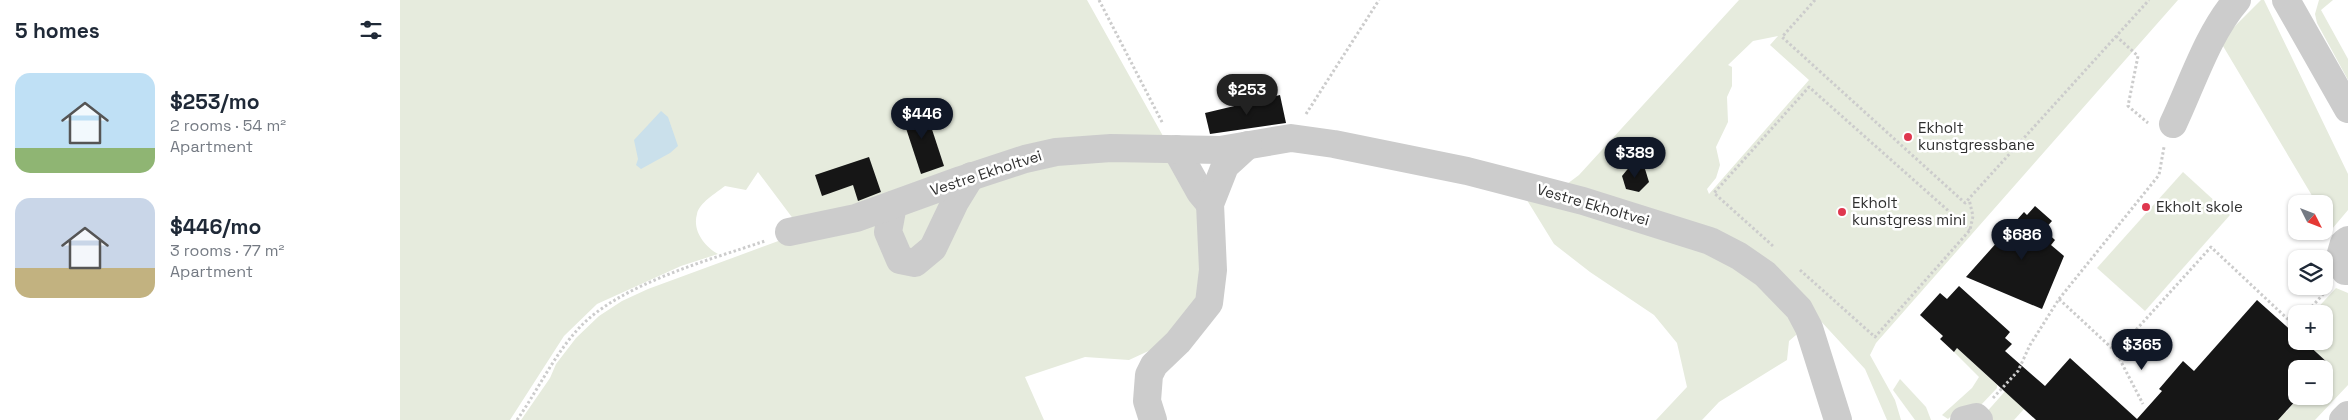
<!DOCTYPE html>
<html lang="en">
<head>
<meta charset="utf-8">
<style>
	body { margin:0; font-family:"Space Grotesk",sans-serif; background:#f6f6f7; color:#1f2937; height:100vh; display:flex; flex-direction:column; font-size:19px; white-space:nowrap }
	* { box-sizing:border-box; margin:0 }
	p { font-size:16px; color:#747a83 }
	.icon { flex:none; width:28px; height:28px; fill:none; stroke:currentColor; stroke-width:2; stroke-linecap:round; stroke-linejoin:round }
	.map { position:relative; flex:1; overflow:hidden }
	.side { display:flex; flex-direction:column; background:#fff; width:400px }
	.side>* { flex:none }
	.needle { width:32px; rotate:132deg }
	.tools { position:absolute; left:1888px; top:195px; display:grid; gap:10px }
	.tools a { display:grid; place-items:center; width:45px; height:45px; border-radius:10px; background:#fff; box-shadow:0 1px 4px #0004; font-size:25px }
	.price { position:absolute; translate:-50% -42px; padding:0 11px; border-radius:18px; background:#111827; color:#fff; font-size:16px; line-height:32px; filter:drop-shadow(0 1px 2px #0008) }
	.price::after { content:''; position:absolute; left:50%; top:30px; width:15px; height:11px; margin-left:-8px; background:inherit; clip-path:polygon(0 0,100% 0,50% 100%) }
	.price.on { background:#222; color:#fff }
	ul { padding:0; list-style:none }
	li { display:flex; align-items:center; gap:15px; height:125px; padding:0 15px }
	li span { display:grid; place-items:center; flex:none; width:140px; height:100px; border-radius:15px; color:#555 }
	li>.icon { margin-inline-start:auto }
	span .icon { width:60px; height:60px; fill:#fffc; stroke-width:1 }
	li b { font-size:21px }
	h2 { display:flex; justify-content:space-between; align-items:center; height:60px; padding:0 15px; font-size:21px }
	main { display:flex; flex:1; min-height:0 }
	.map>svg:first-child { display:block }
	.green { fill:#e6ebdd; fill-rule:evenodd }
	.water { fill:#cae0eb }
	.building { fill:#161616 }
	.lines { fill:none; stroke-linecap:round; stroke-linejoin:round }
	.path { stroke:#ccc; stroke-width:3; stroke-dasharray:2.5 2.5; stroke-linecap:butt }
	.minor { stroke:#ccc; stroke-width:28 }
	.poi-dot { fill:#df374e; stroke:#fff; stroke-width:2 }
	.labels { text-anchor:middle; stroke-width:5; stroke-linejoin:round; paint-order:stroke }
	.poi-label { font-size:15px; fill:#2f2f2f; stroke:#fff; text-anchor:start }
	.street-label { font-size:15px; fill:#2f2f2f; stroke:#fff }
</style>
</head>
<body>
<main>
<section class="side">
<h2>5 homes<svg class="icon" aria-label="filters" viewBox="0 0 24 24"><path d="M4 7h16M4 17h16"/><circle cx="9" cy="7" r="2"/><circle cx="15" cy="17" r="2"/></svg></h2>
<ul>
<li><span style="background:linear-gradient(#bfe0f5 75%,#8fb573 0)"><svg class="icon" aria-label="home" viewBox="0 0 24 24"><path d="M3 11l9-7 9 7M6 9v11h12V9"/></svg></span><div><b>$253/mo</b><p>2 rooms · 54 m²</p><p>Apartment</p></div></li>
<li><span style="background:linear-gradient(#c9d6e8 70%,#c2b280 0)"><svg class="icon" aria-label="home" viewBox="0 0 24 24"><path d="M3 11l9-7 9 7M6 9v11h12V9"/></svg></span><div><b>$446/mo</b><p>3 rooms · 77 m²</p><p>Apartment</p></div></li>
</ul>
</section>
<div class="map">
<svg width="1948" height="420" viewBox="0 0 1948 420">
	<rect width="100%" height="100%" fill="#fff"/>
	<g class="green">
		<path d="M0 0H687L768 145 798 204 809 276 794 315 768 342 729 360 685 357 625 377 644 420H121L150 378 156 364 176 338 199 316 222 301 248 289 403 232 358 172 346 190 325 186C316 193 299 203 297 214 292 231 305 247 318 254L281 266 197 304 164 336 110 420H0Z"/>
		<path d="M1339 0H1778L1476 343 1470 355 1495 400 1501 420H1487L1465 369 1417 317 1389 341 1387 360 1319 402 1302 420H1256L1287 387 1277 343 1254 315 1190 272 1154 244 1122 192 1163 187 1179 175ZM1378 36 1370 45 1409 80 1309 194 1307 189 1316 178 1320 165 1316 147 1328 122 1327 97 1332 86V67L1328 65 1353 41Z"/>
		<path d="M1861 0H1864L1948 174V210L1932 229 1924 215V204H1917L1820 41Z"/>
		<path d="M1919 0H1933L1921 10 1948 59V80L1917 23 1915 14Z"/>
		<path d="M1783 172 1830 215 1745 311 1697 268Z"/>
		<path d="M1936 288 1948 293V385L1915 420H1858L1875 402 1886 412 1900 396H1924V369L1929 364 1904 341H1924V314H1912Z"/>
		<path d="M1557 348 1597 385V388L1580 406 1560 408 1548 419 1542 415 1572 388 1579 377 1554 352Z"/>
		<path d="M1623 371 1643 388 1614 420H1590L1584 415Z"/>
		<path d="M1500 379 1526 407 1531 420H1515L1493 390Z"/>
	</g>
	<path class="water" d="M261 111 268 117 278 146 270 153 241 169 236 165 238 159 234 140Z"/>
	<g class="building">
		<path d="M880 95 886 123 810 134 805 113Z"/>
		<path d="M524 105 544 166 521 174 501 113Z"/>
		<path d="M469 157 481 192 458 201 453 185 422 196 415 175Z"/>
		<path d="M1231 165 1245 169 1249 182 1239 192 1226 189 1222 176Z"/>
		<path d="M1635 206 1652 221 1644 230 1655 240 1651 245 1664 256 1642 309 1566 277 1624 212 1627 215Z"/>
		<path d="M1559 286 1610 332 1605 338 1612 344 1605 351 1645 386 1670 358 1737 419 1762 391 1759 389 1783 361 1794 371 1857 300 1896 335V341H1904L1929 364 1924 369H1896V396H1900L1878 420H1636L1557 348 1554 352 1540 339 1543 336 1520 315 1540 293 1547 299Z"/>
	</g>
	<g class="lines">
		<g class="path">
			<path d="M699 0 763 124"/>
			<path d="M1415 0 1382 37 1565 203 1749 0"/>
			<path d="M1716 36 1738 56 1728 106 1748 123"/>
			<path d="M906 114 979 0"/>
			<path d="M1373 246 1314 193 1409 87 1570 230"/>
			<path d="M1400 270 1475 337 1570 230 1573 216 1569 199"/>
			<path d="M1659 299 1759 175 1764 147"/>
			<path d="M1905 314 1928 289"/>
			<path d="M1716 352 1811 247 1894 325 1896 323"/>
			<path d="M1593 398 1618 371 1630 345 1659 299 1716 352 1743 404"/>
			<path d="M117 420C138 390 154 355 179 328 220 284 309 260 365 241"/>
		</g>
		<g class="minor">
			<path d="M1886 0 1948 109"/>
			<path d="M1773 124C1792 84 1808 33 1837 0"/>
			<path d="M776 149 800 192 810 204"/>
			<path d="M493 205 488 232 500 260 515 263 533 248 555 202 571 176"/>
			<path d="M389 232 456 218 561 180 625 159 656 152 711 148 820 150 891 138 934 144 1067 171 1183 201 1310 241 1339 256 1365 274 1399 309 1409 328 1438 420"/>
			<path d="M1948 240 1944 243 1939 260 1945 271H1948"/>
			<path d="M753 420 747 401 749 375 754 365 778 342 809 303 813 270 810 204 825 166 848 145"/>
			<path d="M1564 420 1576 417 1579 420"/>
			<path d="M1943 420 1948 415"/>
		</g>
	</g>
	<g class="poi-dot">
		<circle cx="1508" cy="137" r="5"/>
		<circle cx="1746" cy="207" r="5"/>
		<circle cx="1442" cy="212" r="5"/>
	</g>
	<g class="labels">
		<g class="poi-label">
			<text x="1518" y="133">Ekholt<tspan x="1518" dy="17">kunstgressbane</tspan></text>
			<text x="1452" y="208">Ekholt<tspan x="1452" dy="17">kunstgress mini</tspan></text>
			<text x="1756" y="212">Ekholt skole</text>
		</g>
		<g class="street-label">
			<text transform="translate(586 173) rotate(-18)" y="5">Vestre Ekholtvei</text>
			<text transform="translate(1193 205) rotate(16)" y="5">Vestre Ekholtvei</text>
		</g>
	</g>
</svg>
<div class="tools">
<a><svg class="needle" viewBox="-14 -14 28 28"><path d="M0-13l5 13h-10z" fill="#e53935"/><path d="M0 13l5-13h-10z" fill="#747a83"/></svg></a>
<a><svg class="icon" aria-label="layers" viewBox="0 0 24 24"><path d="M12 4l9 5-9 5-9-5zM3 14l9 5 9-5"/></svg></a>
<a>+</a>
<a>−</a>
</div>
<b class="price on" style="left:847px;top:116px">$253</b>
<b class="price" style="left:522px;top:140px">$446</b>
<b class="price" style="left:1235px;top:179px">$389</b>
<b class="price" style="left:1622px;top:261px">$686</b>
<b class="price" style="left:1742px;top:371px">$365</b>
</div>
</main>
</body>
</html>
